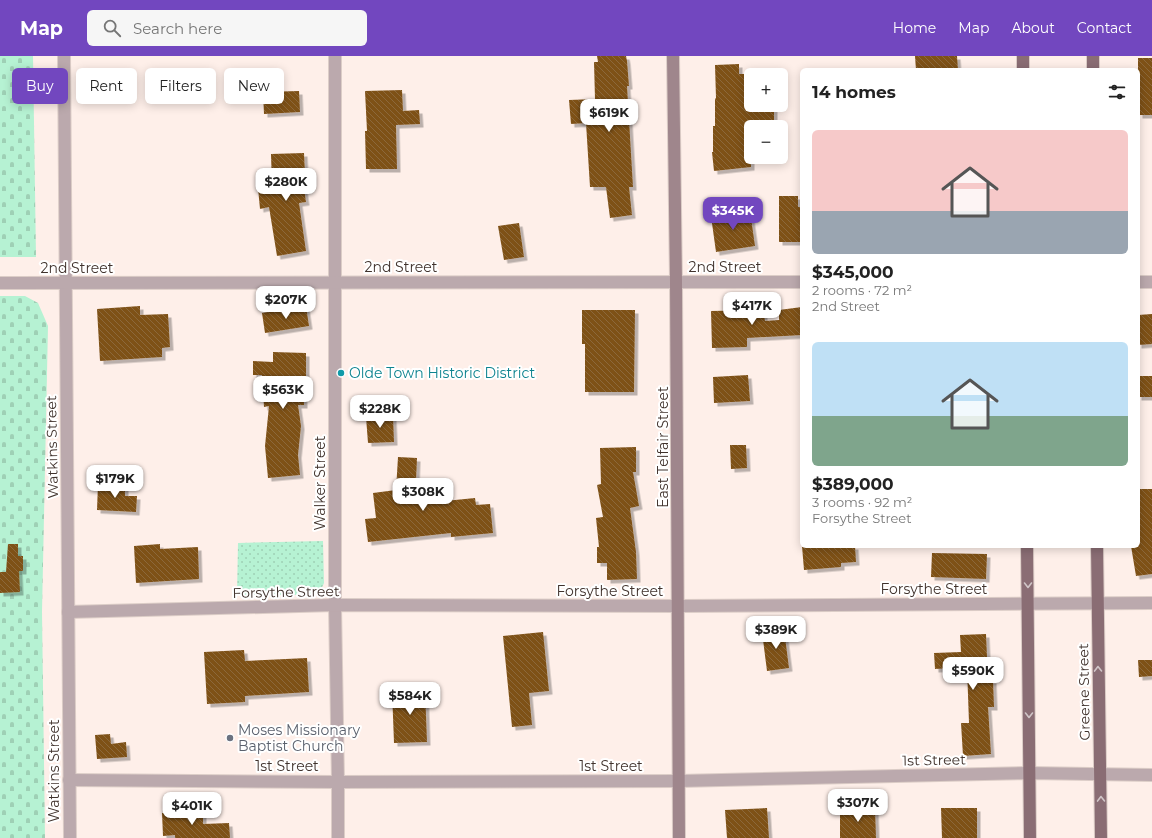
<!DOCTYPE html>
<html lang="en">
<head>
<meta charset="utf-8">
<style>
	body { margin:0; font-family:Montserrat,sans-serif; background:#f6f6f6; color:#222; height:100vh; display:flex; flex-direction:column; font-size:15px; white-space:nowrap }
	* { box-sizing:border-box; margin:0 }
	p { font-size:13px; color:#767676 }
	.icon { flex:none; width:22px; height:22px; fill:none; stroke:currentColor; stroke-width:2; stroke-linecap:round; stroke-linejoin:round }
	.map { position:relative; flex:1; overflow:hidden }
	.details { position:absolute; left:800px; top:12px; width:340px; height:480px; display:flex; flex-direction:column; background:#fff; border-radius:6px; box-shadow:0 2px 10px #0003 }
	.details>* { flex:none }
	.hud { position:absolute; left:12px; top:12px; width:380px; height:36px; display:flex; gap:8px }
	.buttons { position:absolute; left:744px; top:12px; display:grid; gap:8px }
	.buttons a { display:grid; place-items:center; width:44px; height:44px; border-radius:6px; background:#fff; box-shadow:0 2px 10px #0003; font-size:20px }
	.price { position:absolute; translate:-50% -34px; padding:0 9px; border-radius:8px; background:#fff; color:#222; font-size:13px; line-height:26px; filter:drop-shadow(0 1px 2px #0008) }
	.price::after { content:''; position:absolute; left:50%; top:24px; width:12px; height:9px; margin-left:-6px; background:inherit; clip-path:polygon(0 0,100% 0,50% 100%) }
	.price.on { background:#7247bf; color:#fff }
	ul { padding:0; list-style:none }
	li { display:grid; align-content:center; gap:8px; height:212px; padding:0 12px }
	li span { display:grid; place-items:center; height:124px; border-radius:6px; color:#555 }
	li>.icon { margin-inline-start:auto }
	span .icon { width:72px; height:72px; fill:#fffc; stroke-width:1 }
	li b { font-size:17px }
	h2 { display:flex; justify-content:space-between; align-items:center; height:48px; padding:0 12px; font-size:17px }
	.pill { padding:0 14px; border-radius:6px; background:#fff; box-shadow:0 2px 10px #0003; font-size:14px; line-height:36px }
	.pill.on { background:#7247bf; color:#fff }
	header { display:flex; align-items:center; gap:24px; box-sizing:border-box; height:56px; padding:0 20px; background:#7247bf; color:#fff }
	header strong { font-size:19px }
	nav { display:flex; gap:22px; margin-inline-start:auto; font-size:14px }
	.search { width:280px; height:36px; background:#f6f6f6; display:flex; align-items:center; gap:10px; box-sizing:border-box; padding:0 14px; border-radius:6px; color:#767676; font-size:15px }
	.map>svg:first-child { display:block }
	.cemetery { fill:url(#cemetery-stones) }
	.park { fill:url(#park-dots) }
	.building { fill:url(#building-back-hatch); filter:url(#shadow) }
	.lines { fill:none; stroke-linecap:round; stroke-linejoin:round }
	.street-casing { stroke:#dccdc7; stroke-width:14 }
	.secondary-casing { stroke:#dccdc7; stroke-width:14 }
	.primary-casing { stroke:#dccdc7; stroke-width:14 }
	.street { stroke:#bba9ad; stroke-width:12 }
	.secondary { stroke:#9f868c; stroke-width:12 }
	.primary { stroke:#8a6d74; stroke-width:12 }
	.oneway { stroke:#d0c5c7 }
	.culture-dot { fill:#0f9aa8; stroke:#fff; stroke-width:1.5 }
	.worship-dot { fill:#6b7280; stroke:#fff; stroke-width:1.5 }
	.labels { text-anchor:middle; stroke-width:4; stroke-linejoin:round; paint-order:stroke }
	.street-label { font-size:14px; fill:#40322c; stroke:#fff }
	.culture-label { font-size:14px; fill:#0d838f; stroke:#fff; text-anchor:start }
	.worship-label { font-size:14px; fill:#5b616d; stroke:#fff; text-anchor:start }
</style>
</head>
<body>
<header>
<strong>Map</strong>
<div class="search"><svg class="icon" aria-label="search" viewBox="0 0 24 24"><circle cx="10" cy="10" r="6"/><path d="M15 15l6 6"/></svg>Search here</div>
<nav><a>Home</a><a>Map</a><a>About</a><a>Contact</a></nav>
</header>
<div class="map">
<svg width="1152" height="782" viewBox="0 0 1152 782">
	<defs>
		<pattern id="cemetery-stones" width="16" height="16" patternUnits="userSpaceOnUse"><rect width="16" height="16" fill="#b6f2d3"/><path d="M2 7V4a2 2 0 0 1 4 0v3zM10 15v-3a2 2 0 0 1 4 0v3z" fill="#9ed0b5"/></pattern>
		<pattern id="park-dots" width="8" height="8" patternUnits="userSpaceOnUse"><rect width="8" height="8" fill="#b6f2d3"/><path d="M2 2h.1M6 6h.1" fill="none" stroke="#9ed0b5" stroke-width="1.8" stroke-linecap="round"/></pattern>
		<pattern id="building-back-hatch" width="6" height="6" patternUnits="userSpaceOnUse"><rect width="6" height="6" fill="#7e5118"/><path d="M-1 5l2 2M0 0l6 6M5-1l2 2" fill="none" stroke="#8c683a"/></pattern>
		<filter id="shadow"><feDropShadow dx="3.5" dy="3.5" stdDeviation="0" flood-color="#0004"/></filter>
	</defs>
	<rect width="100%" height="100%" fill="#feefe9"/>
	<g class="cemetery">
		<path d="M0 0H33L36 201H0Z"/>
		<path d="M0 240H25L38 247 48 270 42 556 45 782H0Z"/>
	</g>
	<path class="park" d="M323 485 324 527C320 538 312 539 301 539H237L238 487Z"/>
	<g class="building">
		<path d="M597 0H626L627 5 629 30H627L633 131H629L632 159 610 162 606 131H590L586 67 571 68 569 44 595 43 594 6H598Z"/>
		<path d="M915 0H957L958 14H916Z"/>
		<path d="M1138 2H1152V59H1139L1138 30Z"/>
		<path d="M739 8V18H751V49H774V64H766V71H751V111L714 115 712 96H713V70H715V43L716 42 715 9Z"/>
		<path d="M402 34 403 55 419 54 420 68 396 69 397 113H366L365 75H367L365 35Z"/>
		<path d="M299 35 300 56 264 58 263 36Z"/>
		<path d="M304 97 305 119H302L306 146 299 147 306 195 277 200 269 151 260 153 258 132 272 130 271 98Z"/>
		<path d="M779 140H798V151H802V186H779Z"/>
		<path d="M750 155 755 190 716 196 711 160Z"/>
		<path d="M519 167 524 201 504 204 498 170Z"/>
		<path d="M140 250V259L168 258 170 291 162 292V301L100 305 97 253Z"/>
		<path d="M306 250 309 270 265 277 262 257Z"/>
		<path d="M802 251V279L747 282V291L712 292 711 255 763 254 765 265 779 264V254Z"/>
		<path d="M582 254H635L634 336H585V288H582Z"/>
		<path d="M1152 258V288L1138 289V259Z"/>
		<path d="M273 296 306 297V320H303L304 349H298L301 370 298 399 300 419 268 422 265 390 269 350 264 351 262 319H253V305L273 306Z"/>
		<path d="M748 319 750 345 714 347 713 321Z"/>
		<rect x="1138" y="320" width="14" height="21"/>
		<path d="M393 360 394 386 368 387 366 361Z"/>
		<path d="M730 389H746L747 412 731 413Z"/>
		<path d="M636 391V416H633L639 450 630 452 636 496 637 523 607 524V507H597V491H599L596 462 603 461 597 429 601 428 600 392Z"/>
		<path d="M398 401 417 402 415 448 475 442 476 449 490 448 493 477 451 481V477L368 486 365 463 376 462 373 437 396 434Z"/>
		<path d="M98 428 125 429V440H137L136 456 97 454Z"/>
		<path d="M1140 433H1152V518L1136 520 1131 490H1138Z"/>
		<path d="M8 488H18V500H23V515H19L20 536 0 537V516H6Z"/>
		<path d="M160 488V493L198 491 199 523 136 527 134 490Z"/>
		<path d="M802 490H855L856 506 841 507V511L804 514Z"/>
		<path d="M932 497 987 498 986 523 931 521Z"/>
		<path d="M784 573 789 612 767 615 762 576Z"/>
		<path d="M543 576 549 635 529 637 532 669 512 671 503 580Z"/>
		<path d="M986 578 988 624H993L994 651H988L991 698 963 700 961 667H969L967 611 935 613 934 597 961 596 960 579Z"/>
		<path d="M244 594 245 605 307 602 309 636 245 640V646L207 648 204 596Z"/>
		<path d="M1138 604H1152V620L1139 621Z"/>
		<path d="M425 633 427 686 394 687 392 634Z"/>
		<path d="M110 678 111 688 126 686 127 701 97 703 95 679Z"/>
		<path d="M767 752 769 782H727L725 754Z"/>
		<path d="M875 752 876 782H840V753Z"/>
		<path d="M941 752H977V782H942Z"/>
		<path d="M203 755V768L229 767 230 782H175V779L163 780 162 757Z"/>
	</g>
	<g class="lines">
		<g class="street-casing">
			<g id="street">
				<path d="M64 0 70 782"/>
				<path d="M335 0V549L338 726V782"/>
				<path d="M1138 226H1152"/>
				<path d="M0 227 802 226"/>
				<path d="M68 556 335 549 679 550 1152 547"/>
				<path d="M69 724 338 726 679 725 1029 717 1152 719"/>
			</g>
		</g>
		<g class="secondary-casing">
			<path id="secondary" d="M673 0 676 226 679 782"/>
		</g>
		<g class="primary-casing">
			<g id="primary">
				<path d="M1023 0V14"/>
				<path d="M1093 0V14"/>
				<path d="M1027 490 1030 782"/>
				<path d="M1097 490 1101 782"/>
			</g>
		</g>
		<use href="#street" class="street"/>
		<use href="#secondary" class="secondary"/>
		<use href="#primary" class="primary"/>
	</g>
	<defs><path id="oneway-chevron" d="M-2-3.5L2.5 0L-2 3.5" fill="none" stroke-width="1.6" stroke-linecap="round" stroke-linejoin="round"/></defs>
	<g class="oneway">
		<use href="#oneway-chevron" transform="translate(1028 529) rotate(90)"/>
		<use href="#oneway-chevron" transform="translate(1098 613) rotate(-91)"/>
		<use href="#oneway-chevron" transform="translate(1029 659) rotate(90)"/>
		<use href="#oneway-chevron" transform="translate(1101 743) rotate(-91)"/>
	</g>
	<circle class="culture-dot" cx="341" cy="317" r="4"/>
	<circle class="worship-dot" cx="230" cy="682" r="4"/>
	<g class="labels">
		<g class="street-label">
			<text x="401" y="216">2nd Street</text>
			<text x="725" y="216">2nd Street</text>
			<text x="77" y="217">2nd Street</text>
			<text transform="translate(52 391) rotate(-91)" y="5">Watkins Street</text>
			<text transform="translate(663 391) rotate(-90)" y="5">East Telfair Street</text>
			<text transform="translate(320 427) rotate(-90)" y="5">Walker Street</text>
			<text x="934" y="538">Forsythe Street</text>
			<text x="610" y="540">Forsythe Street</text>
			<text transform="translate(286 536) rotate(-1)" y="5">Forsythe Street</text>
			<text transform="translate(1084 636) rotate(-91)" y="5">Greene Street</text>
			<text transform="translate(934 704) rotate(-1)" y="5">1st Street</text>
			<text x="287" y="715">1st Street</text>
			<text x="611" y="715">1st Street</text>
			<text transform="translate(54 715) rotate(-90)" y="5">Watkins Street</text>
		</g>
		<g class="culture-label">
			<text x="349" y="322">Olde Town Historic District</text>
		</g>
		<g class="worship-label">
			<text x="238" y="679">Moses Missionary<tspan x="238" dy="16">Baptist Church</tspan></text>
		</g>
	</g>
</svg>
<div class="buttons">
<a>+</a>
<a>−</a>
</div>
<b class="price" style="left:609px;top:77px">$619K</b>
<b class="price" style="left:286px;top:146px">$280K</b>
<b class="price on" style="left:733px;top:175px">$345K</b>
<b class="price" style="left:286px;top:264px">$207K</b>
<b class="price" style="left:752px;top:270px">$417K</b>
<b class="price" style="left:283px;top:354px">$563K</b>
<b class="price" style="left:380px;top:373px">$228K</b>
<b class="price" style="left:115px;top:443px">$179K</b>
<b class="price" style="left:423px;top:456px">$308K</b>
<b class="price" style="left:776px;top:594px">$389K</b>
<b class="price" style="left:973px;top:635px">$590K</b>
<b class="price" style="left:410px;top:660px">$584K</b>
<b class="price" style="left:858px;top:767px">$307K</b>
<b class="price" style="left:192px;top:770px">$401K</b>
<div class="hud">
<a class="pill on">Buy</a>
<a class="pill">Rent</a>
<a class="pill">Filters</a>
<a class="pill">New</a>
</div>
<section class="details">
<h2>14 homes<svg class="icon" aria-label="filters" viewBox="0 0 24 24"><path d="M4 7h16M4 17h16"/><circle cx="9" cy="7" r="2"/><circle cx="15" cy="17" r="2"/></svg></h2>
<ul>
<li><span style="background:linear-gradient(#f6c9c9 65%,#9aa5b1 0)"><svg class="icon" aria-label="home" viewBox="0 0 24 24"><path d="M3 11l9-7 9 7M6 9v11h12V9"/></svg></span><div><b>$345,000</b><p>2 rooms · 72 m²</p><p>2nd Street</p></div></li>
<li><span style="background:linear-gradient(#bfe0f5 60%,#7fa58c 0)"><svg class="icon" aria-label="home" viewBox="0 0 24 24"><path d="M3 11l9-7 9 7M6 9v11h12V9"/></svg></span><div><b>$389,000</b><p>3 rooms · 92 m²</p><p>Forsythe Street</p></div></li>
</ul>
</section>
</div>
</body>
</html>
